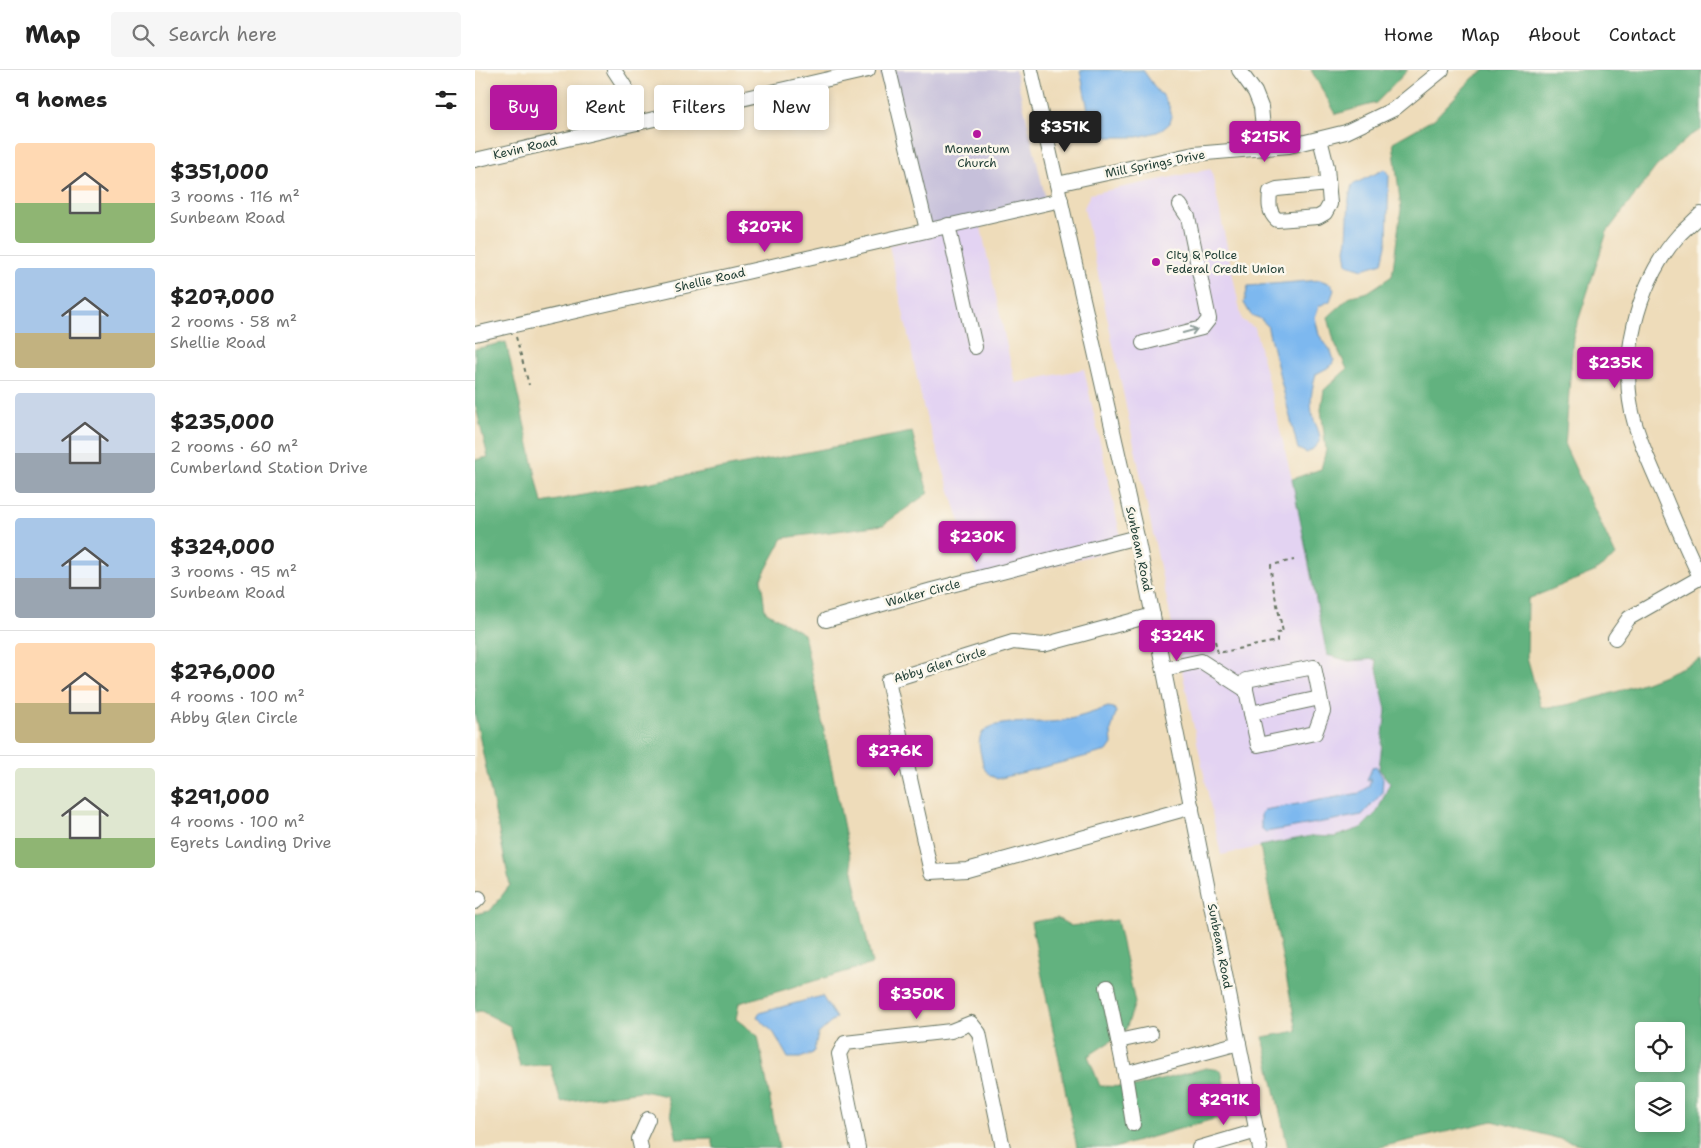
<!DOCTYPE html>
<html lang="en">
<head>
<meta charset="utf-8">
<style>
	body { margin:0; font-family:"Shantell Sans",sans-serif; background:#f6f6f6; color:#222; height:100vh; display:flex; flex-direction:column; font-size:19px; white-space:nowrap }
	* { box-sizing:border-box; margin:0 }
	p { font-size:16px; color:#767676 }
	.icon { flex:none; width:28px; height:28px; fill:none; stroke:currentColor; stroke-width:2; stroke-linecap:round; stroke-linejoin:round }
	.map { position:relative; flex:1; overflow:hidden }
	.side { display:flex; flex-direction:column; background:#fff; width:475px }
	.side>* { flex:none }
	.top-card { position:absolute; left:15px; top:15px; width:475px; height:45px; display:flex; gap:10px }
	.buttons { position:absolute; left:1160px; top:952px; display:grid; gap:10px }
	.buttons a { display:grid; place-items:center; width:50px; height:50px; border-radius:5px; background:#fff; box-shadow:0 2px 8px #0003; font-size:25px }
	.price { position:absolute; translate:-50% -42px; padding:0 11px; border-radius:5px; background:#b5179e; color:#fff; font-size:16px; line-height:32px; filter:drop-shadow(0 1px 2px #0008) }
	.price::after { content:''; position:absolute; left:50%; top:30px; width:15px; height:11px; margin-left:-8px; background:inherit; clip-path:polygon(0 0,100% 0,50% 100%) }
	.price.selected { background:#222; color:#fff }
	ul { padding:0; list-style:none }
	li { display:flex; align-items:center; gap:15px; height:125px; padding:0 15px }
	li+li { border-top:1px solid #e0e0e0 }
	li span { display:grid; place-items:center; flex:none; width:140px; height:100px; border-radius:5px; color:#555 }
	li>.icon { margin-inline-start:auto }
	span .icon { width:60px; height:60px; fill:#fffc; stroke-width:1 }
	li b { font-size:21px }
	h2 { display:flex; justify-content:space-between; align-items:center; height:60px; padding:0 15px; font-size:21px }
	.tag { padding:0 18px; border-radius:5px; background:#fff; box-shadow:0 2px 8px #0003; font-size:18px; line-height:45px }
	.tag.selected { background:#b5179e; color:#fff }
	header { display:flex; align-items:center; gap:30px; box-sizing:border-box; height:70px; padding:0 25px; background:#fff; border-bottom:1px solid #e0e0e0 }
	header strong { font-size:24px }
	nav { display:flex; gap:28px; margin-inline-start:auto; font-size:18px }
	.search { width:350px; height:45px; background:#f6f6f6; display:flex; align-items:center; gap:12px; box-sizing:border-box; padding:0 18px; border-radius:5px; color:#767676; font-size:19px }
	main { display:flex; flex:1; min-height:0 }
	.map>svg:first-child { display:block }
	.built { fill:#e3d3f2 }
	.industrial { fill:#c6c0da }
	.forest { fill:#62b27f; stroke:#40785a; fill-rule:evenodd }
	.water { fill:#7db8ef; stroke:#4e7a92 }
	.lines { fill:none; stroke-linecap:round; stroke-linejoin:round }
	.minor-casing { stroke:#677563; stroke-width:16 }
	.path { stroke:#677563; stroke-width:2; stroke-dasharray:4 4; stroke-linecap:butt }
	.minor { stroke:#fff; stroke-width:14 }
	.oneway { stroke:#8f9e9a }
	.poi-dot { fill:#b5179e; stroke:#fbf7ec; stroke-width:2 }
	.labels { text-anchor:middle; stroke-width:5; stroke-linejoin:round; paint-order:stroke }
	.street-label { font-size:12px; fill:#1f3d34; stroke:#fbf7ec }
	.poi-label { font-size:12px; fill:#1f3d34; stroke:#fbf7ec }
</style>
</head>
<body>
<header>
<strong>Map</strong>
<div class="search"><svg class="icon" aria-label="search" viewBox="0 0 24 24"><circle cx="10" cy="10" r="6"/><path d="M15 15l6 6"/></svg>Search here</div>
<nav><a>Home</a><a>Map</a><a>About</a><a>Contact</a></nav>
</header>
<main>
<section class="side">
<h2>9 homes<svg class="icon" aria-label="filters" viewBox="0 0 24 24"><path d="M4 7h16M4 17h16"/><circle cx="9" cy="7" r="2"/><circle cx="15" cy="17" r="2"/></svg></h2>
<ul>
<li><span style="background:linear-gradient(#ffd9b3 60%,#8fb573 0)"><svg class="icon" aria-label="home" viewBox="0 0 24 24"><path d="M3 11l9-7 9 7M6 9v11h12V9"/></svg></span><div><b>$351,000</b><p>3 rooms · 116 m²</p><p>Sunbeam Road</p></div></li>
<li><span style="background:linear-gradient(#a9c7e8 65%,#c2b280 0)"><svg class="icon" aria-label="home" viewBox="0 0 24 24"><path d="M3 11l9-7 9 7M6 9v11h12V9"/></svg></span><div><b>$207,000</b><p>2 rooms · 58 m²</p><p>Shellie Road</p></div></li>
<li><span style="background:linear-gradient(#c9d6e8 60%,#9aa5b1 0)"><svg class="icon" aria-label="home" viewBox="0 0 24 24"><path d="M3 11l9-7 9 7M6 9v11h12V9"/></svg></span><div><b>$235,000</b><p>2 rooms · 60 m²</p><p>Cumberland Station Drive</p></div></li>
<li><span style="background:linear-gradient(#a9c7e8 60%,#9aa5b1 0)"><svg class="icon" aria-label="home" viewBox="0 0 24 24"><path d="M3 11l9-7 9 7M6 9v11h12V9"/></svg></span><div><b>$324,000</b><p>3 rooms · 95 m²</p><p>Sunbeam Road</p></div></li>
<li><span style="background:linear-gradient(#ffd9b3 60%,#c2b280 0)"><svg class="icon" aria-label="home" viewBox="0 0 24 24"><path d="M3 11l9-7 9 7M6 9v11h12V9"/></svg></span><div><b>$276,000</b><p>4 rooms · 100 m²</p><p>Abby Glen Circle</p></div></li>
<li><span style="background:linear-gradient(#dfe7d0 70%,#8fb573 0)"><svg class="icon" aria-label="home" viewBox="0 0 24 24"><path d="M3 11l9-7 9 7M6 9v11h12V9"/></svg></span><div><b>$291,000</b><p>4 rooms · 100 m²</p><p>Egrets Landing Drive</p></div></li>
</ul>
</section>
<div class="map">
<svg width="1226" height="1078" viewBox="0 0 1226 1078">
	<rect width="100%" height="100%" fill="#fbf7ec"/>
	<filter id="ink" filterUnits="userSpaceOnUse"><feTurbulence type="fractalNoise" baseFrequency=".02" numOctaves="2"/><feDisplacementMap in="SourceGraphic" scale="10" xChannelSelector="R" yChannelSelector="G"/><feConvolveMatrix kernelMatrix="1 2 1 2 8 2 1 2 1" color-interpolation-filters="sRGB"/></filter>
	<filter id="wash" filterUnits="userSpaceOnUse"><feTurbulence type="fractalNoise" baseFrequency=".0096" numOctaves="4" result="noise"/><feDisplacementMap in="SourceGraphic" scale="20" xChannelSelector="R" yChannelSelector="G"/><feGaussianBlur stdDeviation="1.12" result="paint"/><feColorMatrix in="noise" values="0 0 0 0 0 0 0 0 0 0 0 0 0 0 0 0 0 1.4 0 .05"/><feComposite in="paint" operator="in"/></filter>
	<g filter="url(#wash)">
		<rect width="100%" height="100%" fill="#eedcba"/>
		<g class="built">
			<path d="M736 99 767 250 780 258 817 409 852 585 874 591 899 588 911 640 904 699 915 713 902 742 886 758 859 767 836 766 746 785 609 138 615 124Z"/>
			<path d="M505 153 540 313 609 299 648 477 505 515 448 336 414 175Z"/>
		</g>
		<path class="industrial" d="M418 0H540L573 139 446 166 405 3Z"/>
		<g class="forest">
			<path d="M836 0H933L901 33 861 44Z"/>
			<path d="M1010 0H1226V60L1216 65 1181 97 1132 162 1098 267 1090 376 1141 486 1119 502 1053 529 1052 587 1066 637C1082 638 1096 634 1112 630 1152 620 1189 606 1226 589V1078H1119L1018 1051 901 1078H813L788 967 822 961 785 776 836 766 859 767 886 758 902 742 915 713 904 699 911 640 900 589 874 591 852 585 817 409 846 399 851 380 846 339 849 320 872 299 859 271 853 247 876 226 893 222 917 206 926 139 918 72 959 49 998 8ZM1201 961V994H1169V961ZM1201 1021V1054H1169V1021Z"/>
			<path d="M31 272 67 433 437 362 453 423 408 455 308 468 286 509 290 541 329 564 397 894 264 933 261 949 283 966 304 1078H239L237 1068 202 1069 192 1026 167 1021 86 1032 75 994 45 997 35 956 6 941 0 942V844L15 841 35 815 0 645V390L13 387 0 334V279Z"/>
			<path d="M582 848 596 856 642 850 660 933 650 962 613 986 625 1016 659 1017 731 998 746 1000 756 1044 639 1078H602L556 852Z"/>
		</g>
		<g class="water">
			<path d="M605 0H668L684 23 687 24 694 36 697 46 695 53 688 59 682 62 663 67H630L615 50Z"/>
			<path d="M910 99 914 106 912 171 907 193 888 199 872 194 870 179 872 169 874 128 877 115Z"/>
			<path d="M845 210 856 214 859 220 855 231 844 236 840 247 844 265 856 281 859 290 856 296 841 304C837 317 834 333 838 347 844 365 852 370 832 383L823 379 792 255 784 248 776 245 769 233 773 216Z"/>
			<path d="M633 637 639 638 641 642 636 661 637 674 632 681 522 709C509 702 509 700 506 685 504 677 502 666 510 660 524 649 566 654 585 651 602 648 617 643 633 637Z"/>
			<path d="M901 696 908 708 907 723 887 745 791 762 786 758V743L789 740 885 723 894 716 896 709 892 711 897 698Z"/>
			<path d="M347 926 361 948 343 964 339 981 336 984 325 988H313L299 963 282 947 284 943Z"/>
		</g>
	</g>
	<g filter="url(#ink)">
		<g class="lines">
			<g class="minor-casing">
				<g id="minor">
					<path d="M139 0 152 20 162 53"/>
					<path d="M414 0 452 160"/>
					<path d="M556 0 662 467 785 1078"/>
					<path d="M764 0 780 22 786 37 790 79"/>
					<path d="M845 69 852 97 855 134 850 143 843 147 802 150C793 142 794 133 795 122L802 119 853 114"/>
					<path d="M0 90 393 0"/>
					<path d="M582 114 719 84 814 76 871 62 919 39 967 0"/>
					<path d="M473 155 500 277"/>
					<path d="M0 264 586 130"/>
					<path d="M668 273 727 258 734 249 713 147 705 135"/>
					<path d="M1225 507C1212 479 1199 450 1187 421 1177 399 1167 377 1160 354 1142 293 1162 212 1204 165 1211 158 1219 151 1226 144"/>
					<path d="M678 545 568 575 538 572 413 611 456 802 492 800 717 737"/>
					<path d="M351 550 457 520 662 467"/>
					<path d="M1140 568 1154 548 1226 507"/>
					<path d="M689 599 726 591 771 620 783 675 840 663 848 641 839 597 771 610V620"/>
					<path d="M776 643 845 628"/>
					<path d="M0 832 4 828"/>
					<path d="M632 917 650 1004 764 973"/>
					<path d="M643 971 676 964"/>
					<path d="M650 1004 658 1054"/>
					<path d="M166 1078 164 1069 173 1049"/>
					<path d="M383 1078 364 984 370 973 476 961 496 953 504 963 528 1078"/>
					<path d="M724 1078 782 1061"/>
				</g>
			</g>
			<g class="path">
				<path d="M41 267 54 315"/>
				<path d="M740 571 743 583 802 571V563L808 562 797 512 796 495 819 490"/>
			</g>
			<use href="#minor" class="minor"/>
		</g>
		<defs><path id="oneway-shaft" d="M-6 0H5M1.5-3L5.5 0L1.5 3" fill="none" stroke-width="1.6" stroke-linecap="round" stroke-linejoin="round" transform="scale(1.25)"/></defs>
		<use class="oneway" href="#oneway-shaft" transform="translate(715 261) rotate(-15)"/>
	</g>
	<g class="poi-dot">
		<circle cx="502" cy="64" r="5"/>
		<circle cx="681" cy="192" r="5"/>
	</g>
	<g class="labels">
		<g class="street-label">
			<text transform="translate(50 78) rotate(-13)" y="4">Kevin Road</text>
			<text transform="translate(680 94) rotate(-11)" y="4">Mill Springs Drive</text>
			<text transform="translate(235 210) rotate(-13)" y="4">Shellie Road</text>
			<text transform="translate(664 479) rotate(78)" y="4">Sunbeam Road</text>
			<text transform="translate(448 523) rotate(-15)" y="4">Walker Circle</text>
			<text transform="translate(465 595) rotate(-17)" y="4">Abby Glen Circle</text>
			<text transform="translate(745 876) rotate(79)" y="4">Sunbeam Road</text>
		</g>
		<g class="poi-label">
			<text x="502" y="83">Momentum<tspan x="502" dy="14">Church</tspan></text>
			<text x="691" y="189" text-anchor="start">City &amp; Police<tspan x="691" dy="14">Federal Credit Union</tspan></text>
		</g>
	</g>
</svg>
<div class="buttons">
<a><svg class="icon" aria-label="locate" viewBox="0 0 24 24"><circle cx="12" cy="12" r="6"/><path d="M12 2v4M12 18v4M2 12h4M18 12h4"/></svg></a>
<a><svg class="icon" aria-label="layers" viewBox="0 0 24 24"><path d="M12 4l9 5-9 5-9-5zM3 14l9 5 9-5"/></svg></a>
</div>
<b class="price selected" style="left:590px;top:83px">$351K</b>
<b class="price" style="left:790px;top:93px">$215K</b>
<b class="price" style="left:290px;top:183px">$207K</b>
<b class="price" style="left:1140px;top:319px">$235K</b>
<b class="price" style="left:502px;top:493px">$230K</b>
<b class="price" style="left:702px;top:592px">$324K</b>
<b class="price" style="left:420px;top:707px">$276K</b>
<b class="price" style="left:442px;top:950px">$350K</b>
<b class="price" style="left:749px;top:1056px">$291K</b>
<div class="top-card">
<a class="tag selected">Buy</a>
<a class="tag">Rent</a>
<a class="tag">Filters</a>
<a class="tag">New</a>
</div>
</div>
</main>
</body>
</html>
